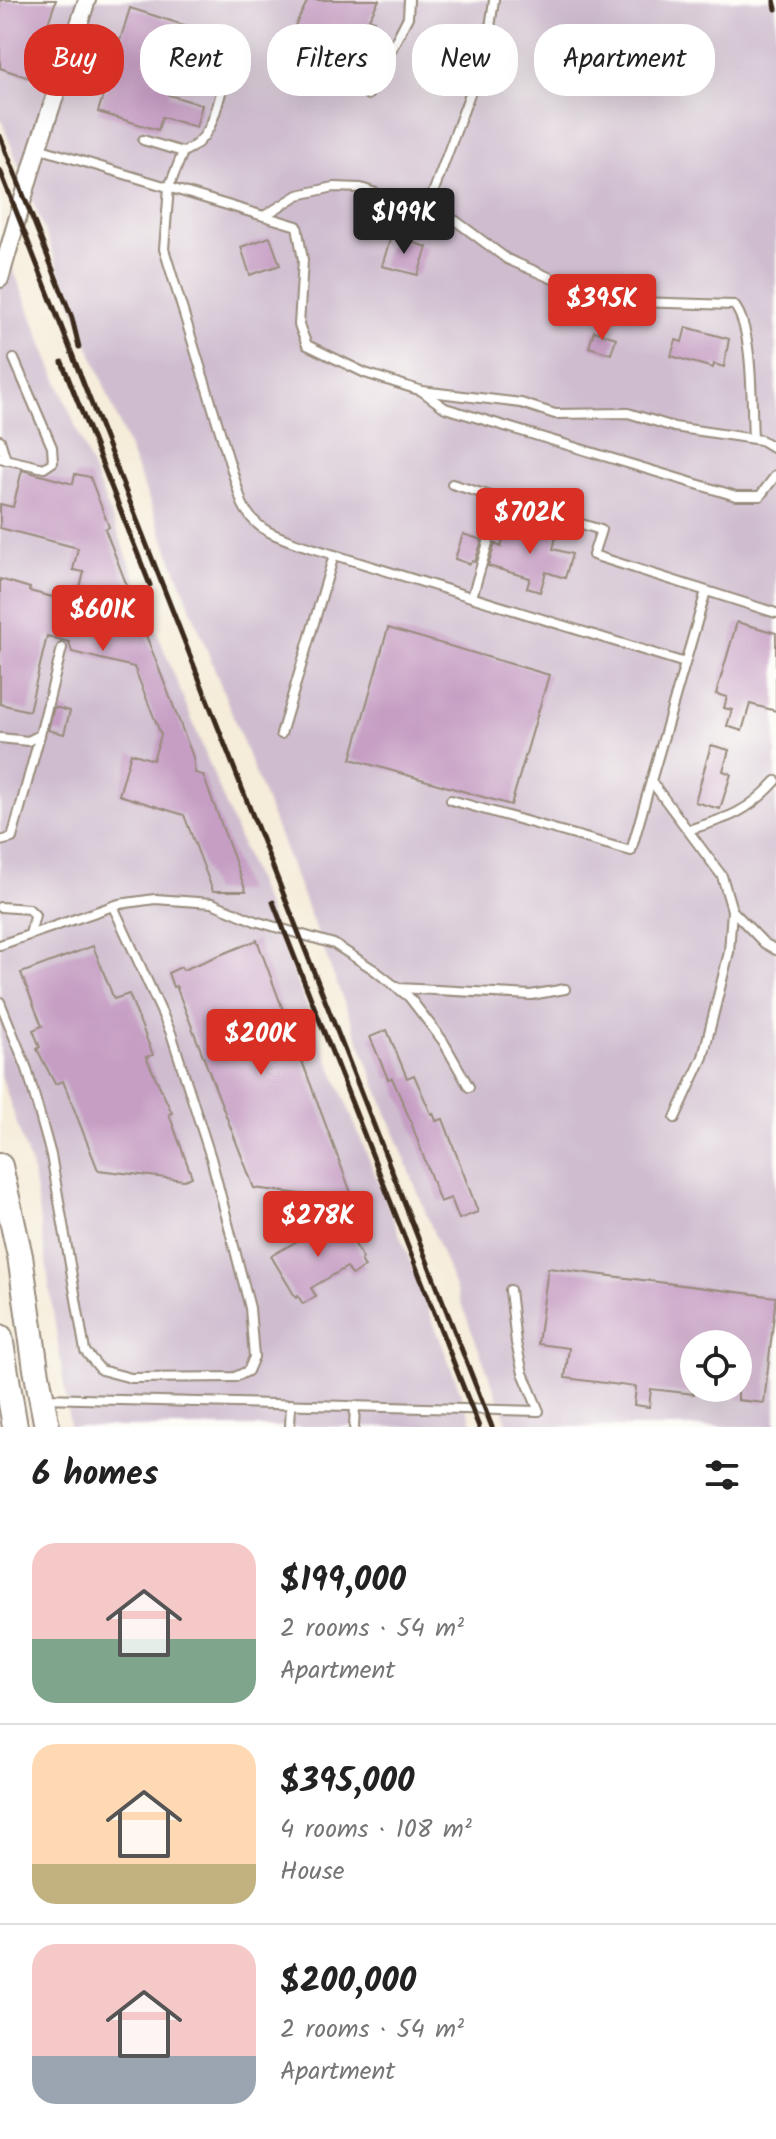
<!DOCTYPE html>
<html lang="en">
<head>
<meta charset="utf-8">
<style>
	body { margin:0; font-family:Kalam,sans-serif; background:#f2f2f2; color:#222; height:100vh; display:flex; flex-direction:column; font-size:30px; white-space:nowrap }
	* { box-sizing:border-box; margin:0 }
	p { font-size:26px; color:#767676 }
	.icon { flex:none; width:44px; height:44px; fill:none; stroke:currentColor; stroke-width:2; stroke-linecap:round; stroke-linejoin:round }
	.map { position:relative; height:1427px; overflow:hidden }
	.side { display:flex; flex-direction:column; background:#fff; flex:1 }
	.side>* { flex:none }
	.top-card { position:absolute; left:24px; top:24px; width:728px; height:72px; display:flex; gap:16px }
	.buttons { position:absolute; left:680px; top:1330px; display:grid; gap:16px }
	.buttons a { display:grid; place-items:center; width:72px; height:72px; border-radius:50%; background:#fff; box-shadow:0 8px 32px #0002; font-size:40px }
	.price { position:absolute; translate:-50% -68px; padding:0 18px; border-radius:8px; background:#d93025; color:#fff; font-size:26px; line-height:52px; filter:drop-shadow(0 2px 4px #0008) }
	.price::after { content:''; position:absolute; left:50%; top:48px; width:24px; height:18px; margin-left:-12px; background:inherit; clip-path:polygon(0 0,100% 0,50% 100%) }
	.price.current { background:#222; color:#fff }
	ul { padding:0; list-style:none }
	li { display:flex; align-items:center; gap:24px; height:200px; padding:0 32px }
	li+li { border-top:2px solid #e0e0e0 }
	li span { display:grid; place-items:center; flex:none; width:224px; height:160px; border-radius:24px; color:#555 }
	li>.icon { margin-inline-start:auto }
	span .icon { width:96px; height:96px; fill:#fffc; stroke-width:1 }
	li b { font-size:34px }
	h2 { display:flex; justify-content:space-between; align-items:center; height:96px; padding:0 32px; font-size:34px }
	.pill { padding:0 28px; border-radius:32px; background:#fff; box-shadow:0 8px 32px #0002; font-size:28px; line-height:72px }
	.pill.current { background:#d93025; color:#fff }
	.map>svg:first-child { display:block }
	.industrial { fill:#cfbdcf; fill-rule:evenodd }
	.building { fill:#c69ec4 }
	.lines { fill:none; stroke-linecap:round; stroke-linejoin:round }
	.service-casing { stroke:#988b7c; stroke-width:12 }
	.minor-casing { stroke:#988b7c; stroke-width:20 }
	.primary-casing { stroke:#988b7c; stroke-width:28 }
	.service { stroke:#fff; stroke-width:8 }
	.minor { stroke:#fff; stroke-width:16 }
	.primary { stroke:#fff; stroke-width:24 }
	.rail { stroke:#3b2a1e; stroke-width:5 }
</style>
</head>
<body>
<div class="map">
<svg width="776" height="1427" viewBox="0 0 776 1427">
	<rect width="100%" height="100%" fill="#fdfcf7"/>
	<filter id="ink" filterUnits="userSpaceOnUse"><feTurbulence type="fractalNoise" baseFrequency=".0125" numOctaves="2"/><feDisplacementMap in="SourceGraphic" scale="16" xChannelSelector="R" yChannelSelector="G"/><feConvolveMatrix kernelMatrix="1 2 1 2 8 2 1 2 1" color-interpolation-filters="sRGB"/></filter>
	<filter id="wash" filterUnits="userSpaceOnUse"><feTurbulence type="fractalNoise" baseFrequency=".006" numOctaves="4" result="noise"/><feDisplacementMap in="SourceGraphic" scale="32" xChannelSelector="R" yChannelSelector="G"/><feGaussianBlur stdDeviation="1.8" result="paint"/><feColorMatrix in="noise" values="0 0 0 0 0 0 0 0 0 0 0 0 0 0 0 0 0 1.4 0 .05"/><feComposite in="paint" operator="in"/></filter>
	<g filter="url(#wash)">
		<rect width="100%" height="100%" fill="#f5ecd9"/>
		<g class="industrial">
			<path d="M0 0H776V1427H509L0 117ZM694 1344H738V1388H694Z"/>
			<path d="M0 236 251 869 401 1238 474 1427H70L33 1173 0 1072Z"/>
		</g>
		<g id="blocks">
			<g class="building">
				<path d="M0 0H56L29 78 0 68Z"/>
				<path d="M308 0H379L369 19 374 21 357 53 352 51 333 90 277 61Z"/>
				<path d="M130 8 190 27 169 95 202 105 196 127 162 117 158 130 98 112Z"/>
				<path d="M391 236 427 247 418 275 382 266Z"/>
				<path d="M270 237 280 265 250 275 241 247Z"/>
				<path d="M686 327 729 339 724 367 714 364 713 368 671 356 676 340 682 342Z"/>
				<path d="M594 331 616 338 611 354 589 347Z"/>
				<path d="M22 470 73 484 75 474 90 477 109 527 105 529 193 757 195 773 203 775 246 891H213L184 815 119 795 131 753 153 760 161 735 134 667 72 652 69 642 47 636 29 711 0 704V579L30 588 29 591 76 603 84 572 73 570 78 548 0 528V504L13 507Z"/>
				<path d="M508 523 556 537 553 549 572 554 565 578 546 572 540 592 527 588 530 578 488 566 495 544 501 547Z"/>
				<path d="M463 534 482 540 475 562 472 561 470 564 455 559Z"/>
				<path d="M737 622 776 633V711L750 704 742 731 727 726 732 710 724 708 727 697 716 694Z"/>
				<path d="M388 628 549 675 511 805 351 759Z"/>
				<path d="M54 707 70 711 64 734 48 730Z"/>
				<path d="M711 745 729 750 723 771 731 774 720 809 695 802Z"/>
				<path d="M257 940 357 1209 309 1203 310 1195 254 1188 176 986 173 987 168 973 181 967 183 970Z"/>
				<path d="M93 946 114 999 129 994 153 1055 146 1057 172 1113 169 1114 192 1177 184 1180 98 1170 63 1081 55 1084 37 1049 40 1047 33 1030 42 1026 21 973Z"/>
				<path d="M387 1030 407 1078 414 1075 431 1114 433 1113 436 1121 443 1119 478 1212 459 1219 451 1198 440 1202 409 1117 392 1078 388 1079 370 1037Z"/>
				<path d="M339 1217 363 1258 361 1260 365 1267 352 1275 347 1267 311 1288 316 1296 303 1304 298 1296 296 1298 271 1256Z"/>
				<path d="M548 1268 776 1297 764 1403 738 1400V1344H694V1394L651 1389 649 1407 634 1405 636 1387 565 1378 569 1348 538 1344Z"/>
			</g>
		</g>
	</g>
	<g filter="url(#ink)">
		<use href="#blocks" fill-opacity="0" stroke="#988b7c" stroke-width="2"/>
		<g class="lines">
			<g class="service-casing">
				<g id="service">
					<path d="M190 79 222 89C215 115 210 141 183 152L169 187 164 249 242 503C254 529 273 535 299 544L685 663"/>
					<path d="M368 95 408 17 409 0"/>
					<path d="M143 140 183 152"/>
					<path d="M38 148 297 226 303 260 299 325 307 345 365 373 422 391 521 403 555 414 628 413 674 427 761 440 776 449"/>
					<path d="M427 209 487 48 494 0"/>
					<path d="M264 216 298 195 334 187 361 188 456 221 507 259 604 301 734 305C754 329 751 406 753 438"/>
					<path d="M423 392 445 408 736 496H760L776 475"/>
					<path d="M0 440 6 460"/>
					<path d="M0 458 44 468 53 462 52 447 14 359"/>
					<path d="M452 484 601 530 593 555 776 613"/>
					<path d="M706 591 651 781 722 876 732 910 764 943 776 950"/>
					<path d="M472 597 501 499"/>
					<path d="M281 734 334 555"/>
					<path d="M0 738 28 741 40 735 62 648"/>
					<path d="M451 800 631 851 651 781"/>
					<path d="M688 830C728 818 747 813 776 781"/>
					<path d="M0 841 12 838 40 735"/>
					<path d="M0 907 29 909 35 915 30 934"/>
					<path d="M0 945 119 904 155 899 212 903 255 921 334 944 373 969 409 997 443 1041 469 1087"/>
					<path d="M398 988 531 995 565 989"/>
					<path d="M0 1002 27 1069 51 1155 85 1351 101 1370 131 1378 235 1377 248 1371 254 1357 250 1308 211 1158 171 1033 113 906"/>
					<path d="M675 1118 703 1057 729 952 732 910"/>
					<path d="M43 1398 539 1411 523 1373 516 1343 510 1290"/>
					<path d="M290 1427 291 1404"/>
					<path d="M354 1427 355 1406"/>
				</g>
			</g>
			<g class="minor-casing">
				<path id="minor" d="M0 279 38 147 87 0"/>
			</g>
			<g class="primary-casing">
				<g id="primary">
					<path d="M0 1166 20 1256 36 1369 47 1427"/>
					<path d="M0 1337 15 1427"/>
				</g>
			</g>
			<use href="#service" class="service"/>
			<use href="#minor" class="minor"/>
			<use href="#primary" class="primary"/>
			<g class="rail">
				<path d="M774 0 776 9"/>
				<path d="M0 136 72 318 79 347"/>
				<path d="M0 170 492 1427"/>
				<path d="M62 362 150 585"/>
				<path d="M273 902 479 1427"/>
			</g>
		</g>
	</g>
</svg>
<div class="buttons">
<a><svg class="icon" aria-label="locate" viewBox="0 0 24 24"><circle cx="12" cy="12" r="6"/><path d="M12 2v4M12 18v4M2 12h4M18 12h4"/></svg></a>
</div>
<b class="price current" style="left:404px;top:256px">$199K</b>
<b class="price" style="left:602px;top:342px">$395K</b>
<b class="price" style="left:530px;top:556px">$702K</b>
<b class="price" style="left:103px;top:653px">$601K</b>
<b class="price" style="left:261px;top:1077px">$200K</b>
<b class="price" style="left:318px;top:1259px">$278K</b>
<div class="top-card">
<a class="pill current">Buy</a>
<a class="pill">Rent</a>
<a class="pill">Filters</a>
<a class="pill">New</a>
<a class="pill">Apartment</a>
</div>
</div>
<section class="side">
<h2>6 homes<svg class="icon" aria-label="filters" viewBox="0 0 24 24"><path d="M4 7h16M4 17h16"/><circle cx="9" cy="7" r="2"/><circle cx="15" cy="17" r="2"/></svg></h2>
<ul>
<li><span style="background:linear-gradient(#f6c9c9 60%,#7fa58c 0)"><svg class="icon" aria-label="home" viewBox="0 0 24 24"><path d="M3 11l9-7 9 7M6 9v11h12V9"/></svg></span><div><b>$199,000</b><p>2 rooms · 54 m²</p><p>Apartment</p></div></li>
<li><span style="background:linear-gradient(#ffd9b3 75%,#c2b280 0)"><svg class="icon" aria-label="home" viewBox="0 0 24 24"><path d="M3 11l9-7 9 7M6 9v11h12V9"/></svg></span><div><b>$395,000</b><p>4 rooms · 108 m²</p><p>House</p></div></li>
<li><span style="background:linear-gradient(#f6c9c9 70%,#9aa5b1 0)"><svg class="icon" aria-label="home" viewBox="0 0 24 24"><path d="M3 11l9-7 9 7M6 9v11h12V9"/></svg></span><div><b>$200,000</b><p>2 rooms · 54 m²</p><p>Apartment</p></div></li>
</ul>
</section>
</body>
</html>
